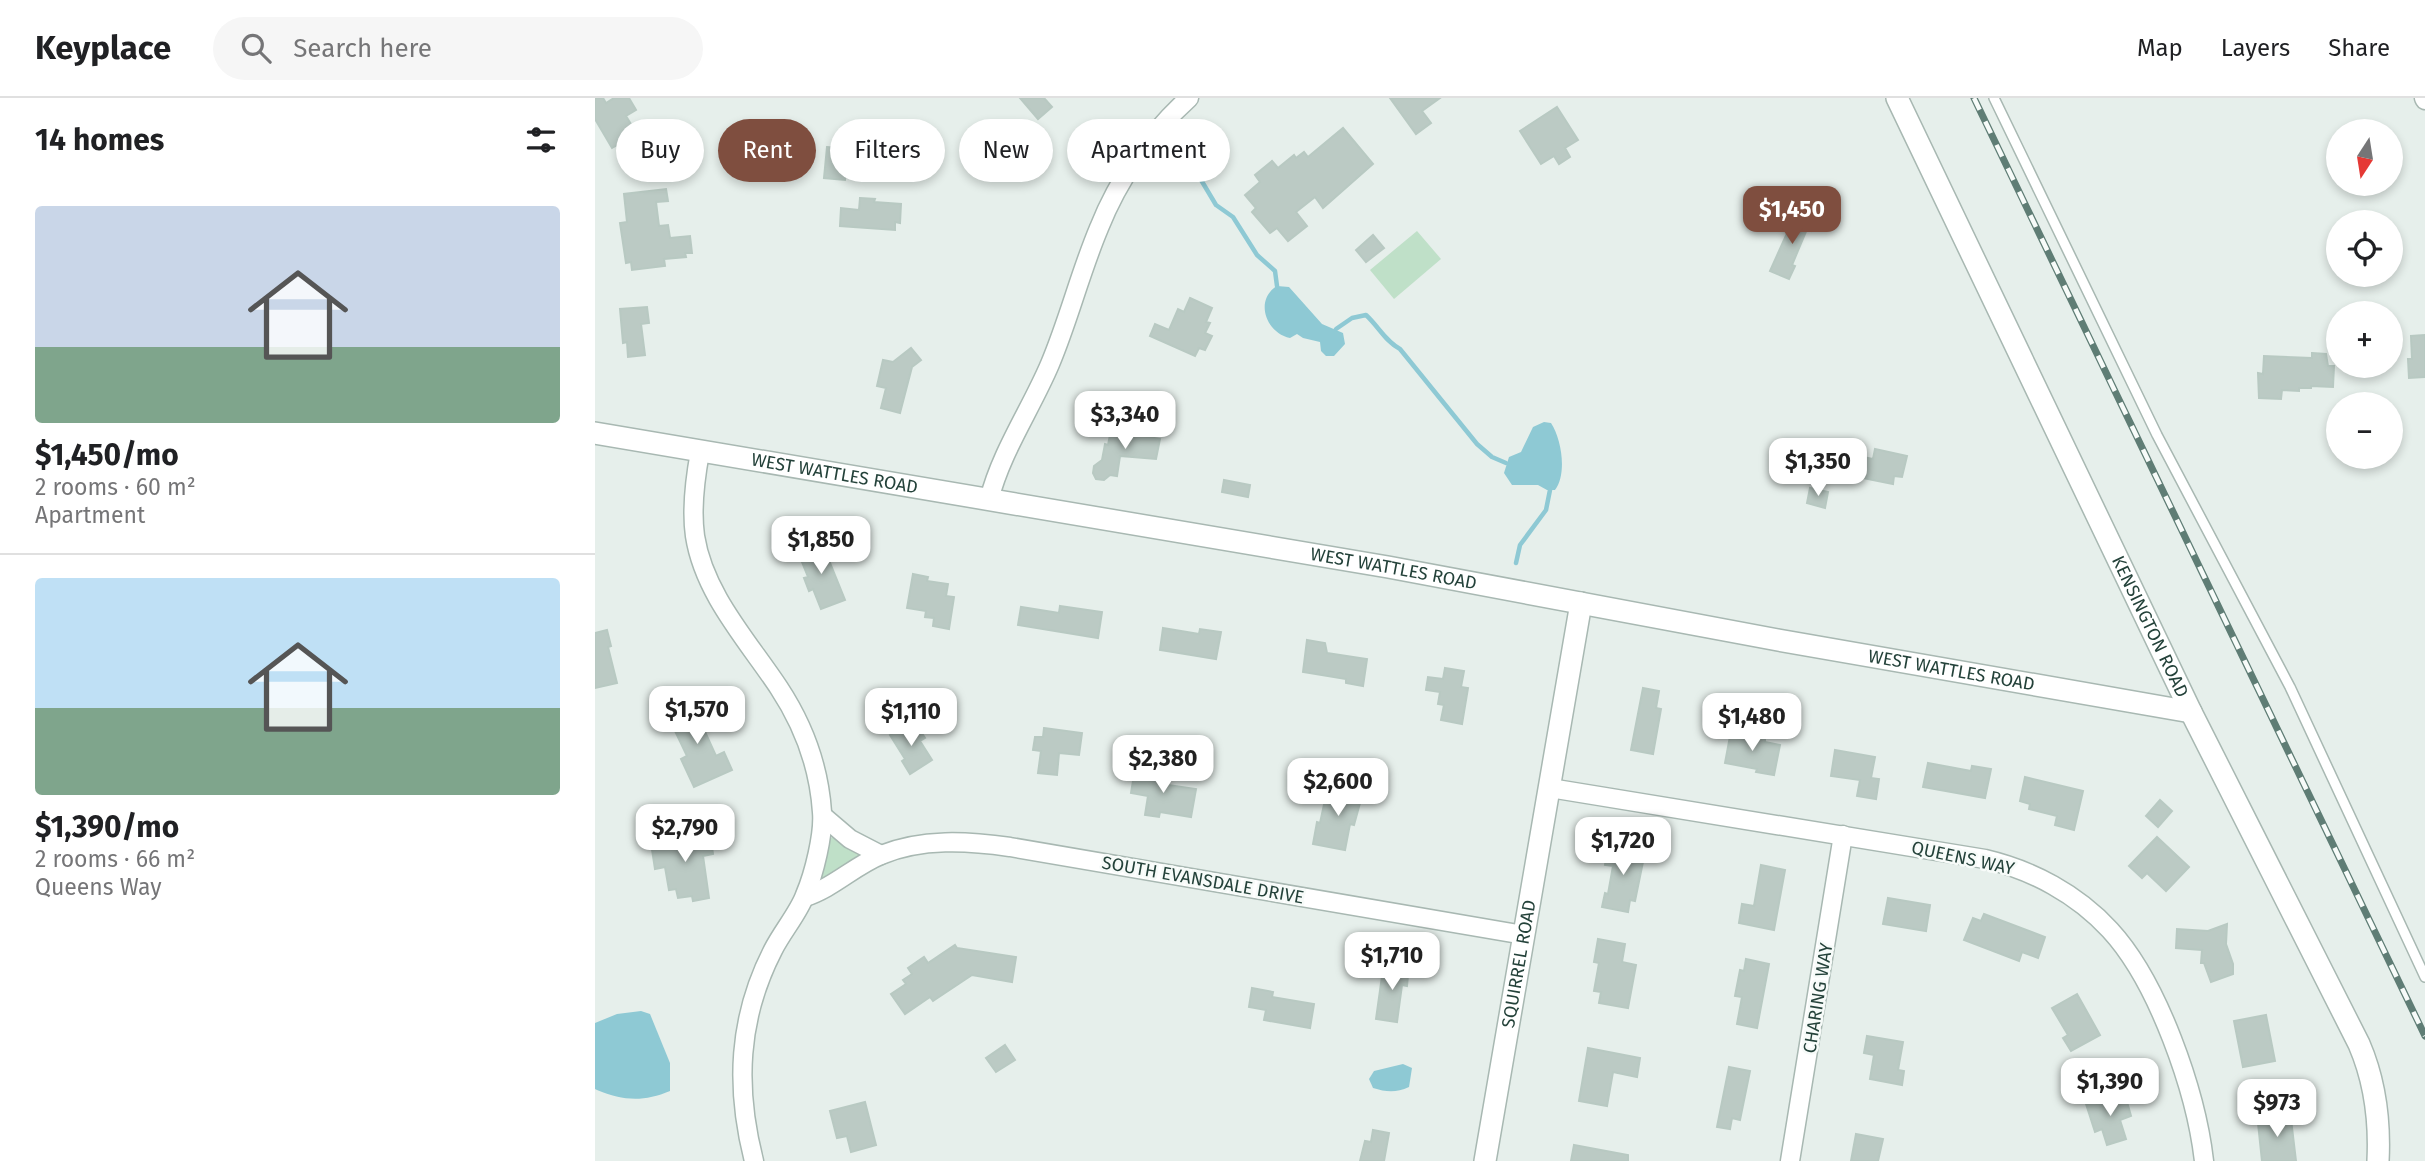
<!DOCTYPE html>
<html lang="en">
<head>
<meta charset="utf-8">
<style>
	body { margin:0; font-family:"Fira Sans",sans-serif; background:#f6f6f6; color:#202124; height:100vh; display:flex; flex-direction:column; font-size:26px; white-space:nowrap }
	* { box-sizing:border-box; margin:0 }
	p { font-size:23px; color:#757577 }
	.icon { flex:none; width:38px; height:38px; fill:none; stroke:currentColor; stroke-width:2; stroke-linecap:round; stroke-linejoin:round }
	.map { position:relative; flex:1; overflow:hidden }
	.drawer { display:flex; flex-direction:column; background:#fff; width:595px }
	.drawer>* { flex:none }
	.top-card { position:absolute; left:21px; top:21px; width:665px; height:63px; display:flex; gap:14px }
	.needle { width:46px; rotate:192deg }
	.fabs { position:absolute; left:1731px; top:21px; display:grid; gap:14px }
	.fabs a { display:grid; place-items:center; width:77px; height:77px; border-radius:50%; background:#fff; box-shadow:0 4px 10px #0003; font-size:35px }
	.price { position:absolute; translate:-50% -60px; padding:0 16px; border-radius:14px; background:#fff; color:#222; font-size:23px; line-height:46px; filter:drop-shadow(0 2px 4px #0008) }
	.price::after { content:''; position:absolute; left:50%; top:42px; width:21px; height:16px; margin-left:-10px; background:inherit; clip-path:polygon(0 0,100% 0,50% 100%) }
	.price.active { background:#7f4e3f; color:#fff }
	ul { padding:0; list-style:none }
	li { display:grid; align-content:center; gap:14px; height:371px; padding:0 35px }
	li+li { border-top:2px solid #e0e0e0 }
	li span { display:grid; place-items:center; height:217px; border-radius:7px; color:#555 }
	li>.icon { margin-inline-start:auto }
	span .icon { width:126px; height:126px; fill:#fffc; stroke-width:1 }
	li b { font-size:30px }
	h2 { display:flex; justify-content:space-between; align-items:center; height:84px; padding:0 35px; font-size:30px }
	.chip { padding:0 24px; border-radius:32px; background:#fff; box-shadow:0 4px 10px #0003; font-size:24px; line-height:63px }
	.chip.active { background:#7f4e3f; color:#fff }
	header { display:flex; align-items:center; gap:42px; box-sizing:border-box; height:98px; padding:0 35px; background:#fff; border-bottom:2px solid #e0e0e0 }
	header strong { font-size:33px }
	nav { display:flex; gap:38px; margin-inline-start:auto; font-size:24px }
	.search { width:490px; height:63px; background:#f6f6f6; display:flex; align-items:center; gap:18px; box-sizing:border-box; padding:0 24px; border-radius:38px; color:#757577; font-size:26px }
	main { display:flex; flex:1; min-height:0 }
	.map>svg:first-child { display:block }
	.green { fill:#bfe0c8 }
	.water { fill:#8ec9d4 }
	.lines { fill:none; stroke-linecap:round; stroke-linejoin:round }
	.stream { stroke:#8ec9d4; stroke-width:4.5 }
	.building { fill:#bbcac4; stroke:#b8c9c2; stroke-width:2 }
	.service-casing { stroke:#a8b8b2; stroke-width:12 }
	.minor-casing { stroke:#a8b8b2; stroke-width:21 }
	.tertiary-casing { stroke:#a8b8b2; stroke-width:24 }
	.service { stroke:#fff; stroke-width:9 }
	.minor { stroke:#fff; stroke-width:18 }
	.tertiary { stroke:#fff; stroke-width:21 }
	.rail-casing { stroke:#5f7d75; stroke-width:7 }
	.rail { stroke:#f7fbf9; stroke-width:4.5; stroke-dasharray:13; stroke-linecap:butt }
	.labels { text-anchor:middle; stroke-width:5; stroke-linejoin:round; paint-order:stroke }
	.street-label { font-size:18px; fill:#24423a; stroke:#f7fbf9 }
</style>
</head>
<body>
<header>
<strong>Keyplace</strong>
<div class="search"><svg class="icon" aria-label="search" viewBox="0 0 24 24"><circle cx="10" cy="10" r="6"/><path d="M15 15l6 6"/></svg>Search here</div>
<nav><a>Map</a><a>Layers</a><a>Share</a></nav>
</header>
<main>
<section class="drawer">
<h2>14 homes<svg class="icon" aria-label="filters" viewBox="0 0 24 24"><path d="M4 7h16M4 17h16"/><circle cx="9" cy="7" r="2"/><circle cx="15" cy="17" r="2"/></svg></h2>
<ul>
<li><span style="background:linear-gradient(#c9d6e8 65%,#7fa58c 0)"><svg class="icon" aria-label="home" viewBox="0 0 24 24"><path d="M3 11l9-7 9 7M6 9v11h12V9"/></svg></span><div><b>$1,450/mo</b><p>2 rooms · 60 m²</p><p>Apartment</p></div></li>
<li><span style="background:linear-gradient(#bfe0f5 60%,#7fa58c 0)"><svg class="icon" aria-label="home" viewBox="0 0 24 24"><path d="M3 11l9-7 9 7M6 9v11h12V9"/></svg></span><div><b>$1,390/mo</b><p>2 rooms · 66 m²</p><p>Queens Way</p></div></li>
</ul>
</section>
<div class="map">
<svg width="1830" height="1063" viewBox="0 0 1830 1063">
	<rect width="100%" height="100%" fill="#e6efeb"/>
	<g class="green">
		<path d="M822 133 846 161 799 201 775 172Z"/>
		<path d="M238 739 263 755 264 758 226 784 223 782 232 742Z"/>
	</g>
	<g class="water">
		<path d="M682 188 694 189 727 226 748 235 750 246 739 258H731L726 253 725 244 708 240 702 236 695 240C671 235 659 202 682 188Z"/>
		<path d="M949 324 956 325C967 342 972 376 960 392H952L943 387H917L909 375 914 359 926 354 938 329Z"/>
		<path d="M46 913 55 916 75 965V993C49 1004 28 1003 2 992L0 991V925L22 916Z"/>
		<path d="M808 966 817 970 814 989C801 995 791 994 778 990L774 981 779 973Z"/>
	</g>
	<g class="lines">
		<g class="stream">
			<path d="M586 35 590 55 621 107 638 119 662 157 680 173 682 188"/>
			<path d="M741 231 757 220 771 217C784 229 790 243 805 251L882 346 897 359 911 365"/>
			<path d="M921 465 925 447 951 412 955 392"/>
		</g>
	</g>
	<g class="building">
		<path d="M0 0H8L11 5 19 0H34L41 12 31 18 42 36 17 50 0 21Z"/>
		<path d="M425 0H449L457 9 443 21Z"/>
		<path d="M795 0H845L827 13 836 25 821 36Z"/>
		<path d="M962 9 983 42 970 50 975 59 964 66 959 58 946 66 925 33Z"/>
		<path d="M748 30 778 66 728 110 720 99 701 114 712 128 693 143 682 130 675 135 657 114 661 110 650 97 665 84 660 77 677 63 683 70 699 57 701 60 709 54 713 59Z"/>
		<path d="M232 49 253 51 250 82 229 80Z"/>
		<path d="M71 91 73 103 61 104 64 128 73 127 75 140 95 138 97 155H90L91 159 69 161 70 168 37 172 36 164 31 165 25 125 32 124 29 96Z"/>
		<path d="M265 100 280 101 279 104 306 106 305 125 300 124V132L245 128 246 110 264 112Z"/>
		<path d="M1208 113 1222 120 1216 133 1212 131 1197 167 1200 168 1194 181 1175 173 1193 133 1198 135Z"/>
		<path d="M778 137 789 150 771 164 761 152Z"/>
		<path d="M595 200 617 210 611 224 615 225 610 235 617 238 610 252 604 250 600 258 555 238 560 226 574 232 583 211 589 214Z"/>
		<path d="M52 209 54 225 46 226 50 257 33 259 32 244 28 245 25 211Z"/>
		<path d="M1830 237V279L1814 280 1813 261H1817L1816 238Z"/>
		<path d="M316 250 326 262 317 269 305 315 286 310 291 290 282 288 288 262 298 264Z"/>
		<path d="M1717 255 1731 256 1733 268H1739L1738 289 1716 288V290H1704V293L1687 292 1686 301 1664 300 1663 275 1668 276 1669 258 1717 260Z"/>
		<path d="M532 330 550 333 549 338 565 341 561 361 525 358 522 378 515 377 509 382 501 381 498 375 499 368 507 362 510 346 513 347 515 337 519 338 521 332 531 334Z"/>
		<path d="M1280 351 1312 358 1307 379 1299 378 1298 386 1248 376 1252 359 1268 362V359L1278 361Z"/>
		<path d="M629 382 655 387 653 399 627 394Z"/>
		<path d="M1215 390 1233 394 1230 410 1212 405Z"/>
		<path d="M227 445 250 502 226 511 218 491 214 493 209 480 213 479 203 454Z"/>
		<path d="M318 476 333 479 332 483 353 486 351 498 359 499 354 531 338 528 339 520 330 519 331 513 312 510Z"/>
		<path d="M465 508 507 514 503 540 423 527 426 509 464 515Z"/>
		<path d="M568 530 604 536 605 531 626 534 621 561 565 552Z"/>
		<path d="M12 532 16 548 13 549 22 585 0 590V535Z"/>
		<path d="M712 542 730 545 732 555 772 561 768 588 751 585V581L708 574Z"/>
		<path d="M850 570 869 573 866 589 873 590 867 626 846 622 849 607 843 606 845 594 831 592 833 579 848 581Z"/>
		<path d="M1048 590 1064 593 1061 610 1066 611 1058 656 1036 652Z"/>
		<path d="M96 603 121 658 129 654 137 672 99 689 86 661 92 658 71 614Z"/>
		<path d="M314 625 318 632 323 629 330 640 325 643 337 662 315 676 307 663 310 661 295 637Z"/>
		<path d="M449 630 487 635 484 657 464 655 462 677 443 675 446 653 438 652 440 639H448Z"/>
		<path d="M1136 633 1170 640V644L1185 647 1179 677 1161 674 1162 671 1130 665Z"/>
		<path d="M1240 652 1280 659 1276 680 1284 681 1281 701 1262 698 1265 682 1236 678Z"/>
		<path d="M1333 665 1376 673 1377 668 1396 671 1390 700 1328 689Z"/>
		<path d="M540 671 561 675V680L574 682 573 687 601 691 596 719 565 714 564 719 550 717 553 698 536 695Z"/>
		<path d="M1430 679 1488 693 1479 732 1460 727 1462 718 1434 711 1435 706 1425 703Z"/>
		<path d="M738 688 768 694 759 727 755 726 750 752 718 746 722 724 725 725 730 702 735 703Z"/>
		<path d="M1565 702 1577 713 1563 729 1551 718Z"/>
		<path d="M115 735 118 756 108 758 114 800 98 803 97 798 83 800 81 791 74 792 70 769 60 771 56 745Z"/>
		<path d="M1562 739 1594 769 1571 793 1552 775 1547 780 1534 768Z"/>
		<path d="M1013 747 1050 754 1040 803 1035 802 1033 814 1007 809 1010 795 1013 796 1018 768 1010 767Z"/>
		<path d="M1166 767 1190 772 1179 832 1144 825 1147 806 1159 808Z"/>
		<path d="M1293 800 1335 807 1331 833 1288 826Z"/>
		<path d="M1389 816 1450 839 1443 860 1427 854 1424 863 1369 842 1378 820 1386 823Z"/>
		<path d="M1632 826 1631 846 1638 866V876L1616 884 1609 865H1606L1607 852 1581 850 1582 831 1613 833Z"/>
		<path d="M1003 841 1030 846 1027 864 1041 867 1033 910 1004 905 1006 894 999 893 1004 865 999 864Z"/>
		<path d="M360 847 362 850 421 859 417 884 377 877 338 903 335 899 310 916 296 896 311 886 308 882 317 876 313 870 329 859 333 865Z"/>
		<path d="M1151 861 1174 866 1162 930 1142 926 1147 899 1140 898 1145 872 1149 873Z"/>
		<path d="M795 864 814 866 812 888 807 887 802 924 781 921 787 878H793Z"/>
		<path d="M657 890 678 894 677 899 719 906 715 930 669 922 671 912 654 909Z"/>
		<path d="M1482 896 1505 937 1476 953 1468 940 1473 937 1457 910Z"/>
		<path d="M1671 917 1680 963 1648 969 1639 923Z"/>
		<path d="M1272 938 1308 944 1303 972 1309 973 1307 987 1275 981 1279 957 1269 955Z"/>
		<path d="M410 947 420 962 401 974 391 960Z"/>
		<path d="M993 950 1045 960 1042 979 1018 974 1012 1008 984 1003Z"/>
		<path d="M1134 969 1155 973 1145 1022 1137 1020 1135 1031 1122 1029Z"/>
		<path d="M1530 997 1536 1018 1525 1022 1531 1041 1512 1047 1507 1031 1500 1034 1491 1006 1501 1003 1502 1006Z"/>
		<path d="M270 1004 281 1047 256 1054 252 1038 242 1040 235 1013Z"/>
		<path d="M1687 1014 1688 1022 1696 1021 1701 1063H1667L1663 1025 1670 1024V1015Z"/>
		<path d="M778 1032 794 1035 789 1063H765L770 1043 776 1044Z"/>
		<path d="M1261 1036 1288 1041 1283 1063H1256Z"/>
		<path d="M979 1047 1033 1057V1063H976Z"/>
	</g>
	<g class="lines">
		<g class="service-casing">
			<path id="service" d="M1399 0 1562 337 1695 589 1830 879"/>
		</g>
		<g class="minor-casing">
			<g id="minor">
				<path d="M1829 0 1830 2"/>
				<path d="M105 354C100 381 96 410 100 438 109 496 153 543 184 590 209 628 224 669 227 714 229 736 219 776 210 797 204 814 187 834 178 852 143 920 140 989 159 1063"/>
				<path d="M394 402C406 354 436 311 455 266 474 221 485 175 504 130 523 82 555 35 594 0"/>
				<path d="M955 690 1390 761C1437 772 1482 796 1515 832 1563 884 1601 993 1609 1063"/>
				<path d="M228 718 255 741 286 757"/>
				<path d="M210 799C238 790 259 768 286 757 327 740 373 743 415 749L929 837"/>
				<path d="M1195 1063 1248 737"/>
			</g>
		</g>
		<g class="tertiary-casing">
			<g id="tertiary">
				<path id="s1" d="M1302 0 1596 614 1764 946C1780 983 1785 1023 1783 1063"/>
				<path id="s2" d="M0 335 793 469 1183 542 1596 614"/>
				<path id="s3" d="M890 1063 986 505"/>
			</g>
		</g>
		<use href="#service" class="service"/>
		<use href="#minor" class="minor"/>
		<use href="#tertiary" class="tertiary"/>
		<g class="rail-casing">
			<path id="rail" d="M1379 0 1830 938"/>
		</g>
		<use href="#rail" class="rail"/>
	</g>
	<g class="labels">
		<g class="street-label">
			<text dy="6" stroke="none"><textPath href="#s2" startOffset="243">WEST WATTLES ROAD</textPath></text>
			<text dy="6" stroke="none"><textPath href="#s2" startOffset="810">WEST WATTLES ROAD</textPath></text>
			<text dy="6" stroke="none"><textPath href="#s1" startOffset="586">KENSINGTON ROAD</textPath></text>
			<text dy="6" stroke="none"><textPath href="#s2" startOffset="1377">WEST WATTLES ROAD</textPath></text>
			<text transform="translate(1368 760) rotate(12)" y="6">QUEENS WAY</text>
			<text transform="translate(608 782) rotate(10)" y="6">SOUTH EVANSDALE DRIVE</text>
			<text dy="6" stroke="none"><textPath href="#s3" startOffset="200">SQUIRREL ROAD</textPath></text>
			<text transform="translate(1223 900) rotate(-81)" y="6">CHARING WAY</text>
		</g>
	</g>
</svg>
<div class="fabs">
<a><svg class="needle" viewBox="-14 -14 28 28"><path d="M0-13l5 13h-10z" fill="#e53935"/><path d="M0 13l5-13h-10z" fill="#757577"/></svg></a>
<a><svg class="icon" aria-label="locate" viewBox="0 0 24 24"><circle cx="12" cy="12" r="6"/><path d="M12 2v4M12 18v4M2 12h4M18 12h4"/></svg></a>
<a>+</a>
<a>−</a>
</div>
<b class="price active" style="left:1197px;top:148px">$1,450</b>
<b class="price" style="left:530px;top:353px">$3,340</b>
<b class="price" style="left:1223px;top:400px">$1,350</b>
<b class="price" style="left:226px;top:478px">$1,850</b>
<b class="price" style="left:102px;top:648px">$1,570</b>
<b class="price" style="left:316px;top:650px">$1,110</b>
<b class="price" style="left:1157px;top:655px">$1,480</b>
<b class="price" style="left:568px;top:697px">$2,380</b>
<b class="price" style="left:743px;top:720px">$2,600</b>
<b class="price" style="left:90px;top:766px">$2,790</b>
<b class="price" style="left:1028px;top:779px">$1,720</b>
<b class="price" style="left:797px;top:894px">$1,710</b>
<b class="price" style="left:1515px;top:1020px">$1,390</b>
<b class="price" style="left:1682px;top:1041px">$973</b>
<div class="top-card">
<a class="chip">Buy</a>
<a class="chip active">Rent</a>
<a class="chip">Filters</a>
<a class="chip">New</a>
<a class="chip">Apartment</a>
</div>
</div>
</main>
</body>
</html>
